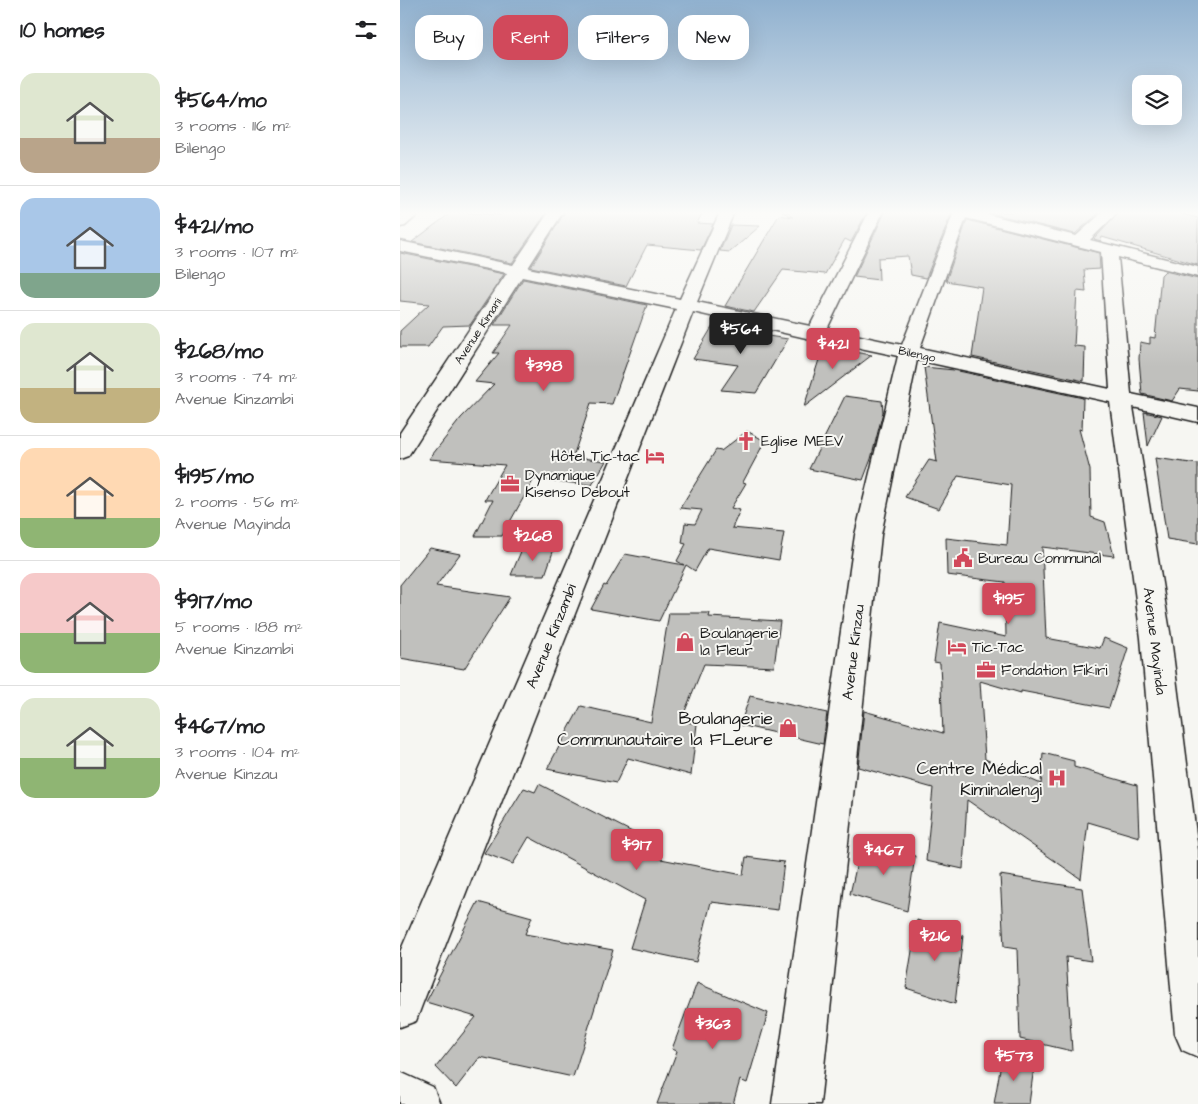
<!DOCTYPE html>
<html lang="en">
<head>
<meta charset="utf-8">
<style>
	body { margin:0; font-family:"Architects Daughter",sans-serif; background:#f6f6f6; color:#202124; height:100vh; display:flex; flex-direction:column; font-size:19px; white-space:nowrap }
	* { box-sizing:border-box; margin:0 }
	p { font-size:16px; color:#757577 }
	.icon { flex:none; width:28px; height:28px; fill:none; stroke:currentColor; stroke-width:2; stroke-linecap:round; stroke-linejoin:round }
	.map { position:relative; flex:1; overflow:hidden }
	.sheet { display:flex; flex-direction:column; background:#fff; width:400px }
	.sheet>* { flex:none }
	.guide { position:absolute; left:15px; top:15px; width:475px; height:45px; display:flex; gap:10px }
	.tools { position:absolute; left:732px; top:75px; display:grid; gap:10px }
	.tools a { display:grid; place-items:center; width:50px; height:50px; border-radius:10px; background:#fff; box-shadow:0 5px 20px #0002; font-size:25px }
	.price { position:absolute; translate:-50% -42px; padding:0 11px; border-radius:5px; background:#d1495b; color:#fff; font-size:16px; line-height:32px; filter:drop-shadow(0 1px 2px #0008) }
	.price::after { content:''; position:absolute; left:50%; top:30px; width:15px; height:11px; margin-left:-8px; background:inherit; clip-path:polygon(0 0,100% 0,50% 100%) }
	.price.current { background:#222; color:#fff }
	ul { padding:0; list-style:none }
	li { display:flex; align-items:center; gap:15px; height:125px; padding:0 20px }
	li+li { border-top:1px solid #e0e0e0 }
	li span { display:grid; place-items:center; flex:none; width:140px; height:100px; border-radius:15px; color:#555 }
	li>.icon { margin-inline-start:auto }
	span .icon { width:60px; height:60px; fill:#fffc; stroke-width:1 }
	li b { font-size:21px }
	h2 { display:flex; justify-content:space-between; align-items:center; height:60px; padding:0 20px; font-size:21px }
	.chip { padding:0 18px; border-radius:15px; background:#fff; box-shadow:0 5px 20px #0002; font-size:18px; line-height:45px }
	.chip.current { background:#d1495b; color:#fff }
	main { display:flex; flex:1; min-height:0 }
	.map>svg:first-child { display:block }
	.building { fill:#c0c0bd; stroke:#1c1c1c }
	.lines { fill:none; stroke-linecap:round; stroke-linejoin:round }
	.minor-casing { stroke:#1c1c1c; stroke-width:3 }
	.minor { fill:#f6f6f2; fill-rule:evenodd }
	.labels { text-anchor:middle; stroke-width:4; stroke-linejoin:round; paint-order:stroke }
	.far-street-label { font-size:12px; fill:#1c1c1c; stroke:#f6f6f2 }
	.poi-label { font-size:15px; fill:#1c1c1c; stroke:#f6f6f2; text-anchor:start }
	.street-label { font-size:15px; fill:#1c1c1c; stroke:#f6f6f2 }
	.near-poi-label { font-size:18px; fill:#1c1c1c; stroke:#f6f6f2; text-anchor:end }
</style>
</head>
<body>
<main>
<section class="sheet">
<h2>10 homes<svg class="icon" aria-label="filters" viewBox="0 0 24 24"><path d="M4 7h16M4 17h16"/><circle cx="9" cy="7" r="2"/><circle cx="15" cy="17" r="2"/></svg></h2>
<ul>
<li><span style="background:linear-gradient(#dfe7d0 65%,#b9a48a 0)"><svg class="icon" aria-label="home" viewBox="0 0 24 24"><path d="M3 11l9-7 9 7M6 9v11h12V9"/></svg></span><div><b>$564/mo</b><p>3 rooms · 116 m²</p><p>Bilengo</p></div></li>
<li><span style="background:linear-gradient(#a9c7e8 75%,#7fa58c 0)"><svg class="icon" aria-label="home" viewBox="0 0 24 24"><path d="M3 11l9-7 9 7M6 9v11h12V9"/></svg></span><div><b>$421/mo</b><p>3 rooms · 107 m²</p><p>Bilengo</p></div></li>
<li><span style="background:linear-gradient(#dfe7d0 65%,#c2b280 0)"><svg class="icon" aria-label="home" viewBox="0 0 24 24"><path d="M3 11l9-7 9 7M6 9v11h12V9"/></svg></span><div><b>$268/mo</b><p>3 rooms · 74 m²</p><p>Avenue Kinzambi</p></div></li>
<li><span style="background:linear-gradient(#ffd9b3 70%,#8fb573 0)"><svg class="icon" aria-label="home" viewBox="0 0 24 24"><path d="M3 11l9-7 9 7M6 9v11h12V9"/></svg></span><div><b>$195/mo</b><p>2 rooms · 56 m²</p><p>Avenue Mayinda</p></div></li>
<li><span style="background:linear-gradient(#f6c9c9 60%,#8fb573 0)"><svg class="icon" aria-label="home" viewBox="0 0 24 24"><path d="M3 11l9-7 9 7M6 9v11h12V9"/></svg></span><div><b>$917/mo</b><p>5 rooms · 188 m²</p><p>Avenue Kinzambi</p></div></li>
<li><span style="background:linear-gradient(#dfe7d0 60%,#8fb573 0)"><svg class="icon" aria-label="home" viewBox="0 0 24 24"><path d="M3 11l9-7 9 7M6 9v11h12V9"/></svg></span><div><b>$467/mo</b><p>3 rooms · 104 m²</p><p>Avenue Kinzau</p></div></li>
</ul>
</section>
<div class="map">
<svg width="798" height="1104" viewBox="0 0 798 1104">
	<rect width="100%" height="100%" fill="#f6f6f2"/>
	<filter id="ink" filterUnits="userSpaceOnUse"><feTurbulence type="fractalNoise" baseFrequency=".02" numOctaves="2"/><feDisplacementMap in="SourceGraphic" scale="10" xChannelSelector="R" yChannelSelector="G"/><feConvolveMatrix kernelMatrix="1 2 1 2 8 2 1 2 1" color-interpolation-filters="sRGB"/></filter>
	<g filter="url(#ink)">
		<g class="building">
			<path d="M52 212 101 215 106 212H147L112 263 12 242Z"/>
			<path d="M165 212H303L297 223 313 224 301 250 247 245 226 286 131 267Z"/>
			<path d="M382 212H467L451 242 445 239 425 274 383 270 354 312 325 306 379 215 393 217Z"/>
			<path d="M485 212H552L526 278 511 275 508 256 478 258 479 280 454 277Z"/>
			<path d="M586 212H700L675 234Z"/>
			<path d="M720 212H775L798 218V265L702 237 701 241 694 239Z"/>
			<path d="M567 220 699 253 700 269 684 270 686 292 677 291 674 346 685 347 684 381 572 357 582 287 546 281Z"/>
			<path d="M331 225 360 226 330 252 320 251Z"/>
			<path d="M0 253 104 274 70 325 43 326 28 347H0V331L29 304 0 301Z"/>
			<path d="M765 271 798 279V391L780 389 772 401 742 394 739 359 740 342 750 344V337L755 338 761 275Z"/>
			<path d="M123 279 247 305 212 404 191 403 173 457 206 461 192 485 134 479 102 536H75L93 500H85L105 465 29 459 61 418 94 384 75 382 99 353H93L112 325H94Z"/>
			<path d="M317 319 345 326 341 332 388 339 356 393 321 390 338 365 293 359Z"/>
			<path d="M423 347 472 355 404 407Z"/>
			<path d="M524 367 554 370 683 398 682 430 679 429 690 470 691 517 705 522 714 556 642 547 646 638 700 648 704 638 728 648 709 708 621 691V693L580 681 585 759 641 784 643 753 674 761V767L737 785 739 837 688 822 681 879 567 800 563 869 526 861 533 788 458 767 464 711 543 733 540 663 534 662 540 623 606 637 605 582 547 575 546 538 607 545 611 485 558 476 539 509 505 497 529 460 537 462Z"/>
			<path d="M445 396 482 401 483 412 471 459 463 480 409 469Z"/>
			<path d="M744 412 762 416 748 446Z"/>
			<path d="M347 431 365 441 343 482 346 483 331 508 340 510 332 528 384 533 379 560 308 548 295 571 286 565 259 621 191 609 204 585 206 586 225 554 284 565 277 561 286 544 282 543 285 523 295 524 302 510 280 508 316 450 321 451Z"/>
			<path d="M755 458 798 464V544L767 539Z"/>
			<path d="M30 548 60 554 36 586 110 597 64 669 0 658V585Z"/>
			<path d="M122 549H154L145 575H111Z"/>
			<path d="M269 613H310L309 617 380 621 374 667 304 664 281 721 297 724 291 775 228 758 216 783 147 769 181 706 251 722Z"/>
			<path d="M350 696 427 713 423 744 340 725Z"/>
			<path d="M139 784 240 836 230 853 343 875 346 857 384 862 378 910 311 902 296 962 230 948 245 900 129 837 113 864 84 853 124 788 135 792Z"/>
			<path d="M462 841 515 856 507 911 450 894Z"/>
			<path d="M600 875 682 888 691 961 666 957 672 1051 620 1039 617 949 604 947Z"/>
			<path d="M78 902 132 917 125 934 213 950 173 1077 80 1057 56 1088 36 1067 76 1017 26 1002Z"/>
			<path d="M517 920 563 935 555 1004 506 988Z"/>
			<path d="M297 983 368 1013 347 1083 340 1080 333 1104H257L277 1051 272 1049Z"/>
			<path d="M603 1052 634 1067 629 1104H594Z"/>
		</g>
		<g class="lines">
			<g class="minor-casing">
				<g id="minor">
					<path d="M5 212H21L5 226 0 227V216Z"/>
					<path d="M149 212H163L128 268 280 299 320 212H334L297 302 410 326 469 212H483L427 329 502 345 554 212H578L676 236 703 212H718L690 240 798 267V277L718 257 731 394 798 408V422L733 407 771 638 798 850V1057L782 1050 775 1034 741 638 710 402 517 360 481 535 420 1104H372L455 535 498 356 418 339 415 340 293 312 22 1005 16 1021 0 1027V952L276 309 122 277 8 456 0 459V433L107 273 0 251V241L113 265ZM566 218 701 252 710 389 520 348Z"/>
					<path d="M0 1072 33 1087 40 1104H0Z"/>
				</g>
			</g>
			<use href="#minor" class="minor"/>
		</g>
	</g>
	<linearGradient id="sky" x2="0" y2="1"><stop stop-color="#90b1cf"/><stop offset="0.58" stop-color="#fbfbf9"/><stop offset="1" stop-color="#fbfbf9" stop-opacity="0"/></linearGradient>
	<rect width="798" height="367" fill="url(#sky)"/>
	<defs>
		<g id="church-bare" transform="scale(1.5)"><path d="M-1.2-6h2.4v3.5h3.3v2.4h-3.3V6h-2.4V-.1h-3.3v-2.4h3.3Z" fill="#d1495b" stroke="#f6f6f2" stroke-width="2.5" paint-order="stroke"/></g>
		<g id="hotel-bare" transform="scale(1.5)"><path d="M-6-4.5h1.5V1H6V5H4.5V3h-9V5H-6ZM-4 0a1.8 1.8 0 1 1 3.6 0ZM.5 0V-2.5h3Q6-2.5 6 0Z" fill="#d1495b" stroke="#f6f6f2" stroke-width="2.5" paint-order="stroke"/></g>
		<g id="office-bare" transform="scale(1.5)"><path d="M-6-3h4V-5.5h4V-3h4V5H-6ZM-1-4.5V-3h2v-1.5ZM-6 0V1H6V0Z" fill="#d1495b" stroke="#f6f6f2" stroke-width="2.5" paint-order="stroke"/></g>
		<g id="civic-bare" transform="scale(1.5)"><path d="M-.6-6.5H3V-4.5H.6V-3L4-1V1h2V6H-6V1h2V-1L-.6-3ZM-1.2 2.5V6h2.4V2.5Z" fill="#d1495b" stroke="#f6f6f2" stroke-width="2.5" paint-order="stroke"/></g>
		<g id="shop-bare" transform="scale(1.5)"><path d="M-5-2.5h2.3a2.7 3.5 0 0 1 5.4 0H5L5.5 6h-11ZM-1.5-2.5h3a1.5 2.3 0 0 0-3 0Z" fill="#d1495b" stroke="#f6f6f2" stroke-width="2.5" paint-order="stroke"/></g>
		<g id="hospital-bare" transform="scale(1.5)"><path d="M-5-5h3v3.5h4V-5h3V5h-3V1.5h-4V5h-3Z" fill="#d1495b" stroke="#f6f6f2" stroke-width="2.5" paint-order="stroke"/></g>
	</defs>
	<g fill-rule="evenodd">
		<use href="#church-bare" x="346" y="441"/>
		<use href="#hotel-bare" x="255" y="456"/>
		<use href="#office-bare" x="110" y="484"/>
		<use href="#civic-bare" x="563" y="558"/>
		<use href="#shop-bare" x="285" y="642"/>
		<use href="#hotel-bare" x="557" y="647"/>
		<use href="#office-bare" x="586" y="670"/>
		<use href="#shop-bare" x="388" y="728"/>
		<use href="#hospital-bare" x="657" y="778"/>
	</g>
	<g class="labels">
		<g class="far-street-label">
			<text transform="translate(78 331) rotate(-57)" y="4">Avenue Kimani</text>
			<text transform="translate(517 354) rotate(12)" y="4">Bilengo</text>
		</g>
		<g class="poi-label">
			<text x="361" y="446">Eglise MEEV</text>
			<text x="240" y="461" text-anchor="end">Hôtel Tic-tac</text>
			<text x="125" y="480">Dynamique<tspan x="125" dy="17">Kisenso Debout</tspan></text>
			<text x="578" y="563">Bureau Communal</text>
			<text x="300" y="638">Boulangerie<tspan x="300" dy="17">la Fleur</tspan></text>
			<text x="572" y="652">Tic-Tac</text>
			<text x="601" y="675">Fondation Fikiri</text>
		</g>
		<g class="street-label">
			<text transform="translate(151 636) rotate(-68)" y="5">Avenue Kinzambi</text>
			<text transform="translate(755 641) rotate(83)" y="5">Avenue Mayinda</text>
			<text transform="translate(453 652) rotate(-83)" y="5">Avenue Kinzau</text>
		</g>
		<g class="near-poi-label">
			<text x="373" y="724">Boulangerie<tspan x="373" dy="21">Communautaire la FLeure</tspan></text>
			<text x="642" y="774">Centre Médical<tspan x="642" dy="21">Kiminalengi</tspan></text>
		</g>
	</g>
</svg>
<div class="tools">
<a><svg class="icon" aria-label="layers" viewBox="0 0 24 24"><path d="M12 4l9 5-9 5-9-5zM3 14l9 5 9-5"/></svg></a>
</div>
<b class="price current" style="left:341px;top:355px">$564</b>
<b class="price" style="left:433px;top:370px">$421</b>
<b class="price" style="left:144px;top:392px">$398</b>
<b class="price" style="left:133px;top:562px">$268</b>
<b class="price" style="left:609px;top:625px">$195</b>
<b class="price" style="left:237px;top:871px">$917</b>
<b class="price" style="left:484px;top:876px">$467</b>
<b class="price" style="left:535px;top:962px">$216</b>
<b class="price" style="left:313px;top:1050px">$363</b>
<b class="price" style="left:614px;top:1082px">$573</b>
<div class="guide">
<a class="chip">Buy</a>
<a class="chip current">Rent</a>
<a class="chip">Filters</a>
<a class="chip">New</a>
</div>
</div>
</main>
</body>
</html>
